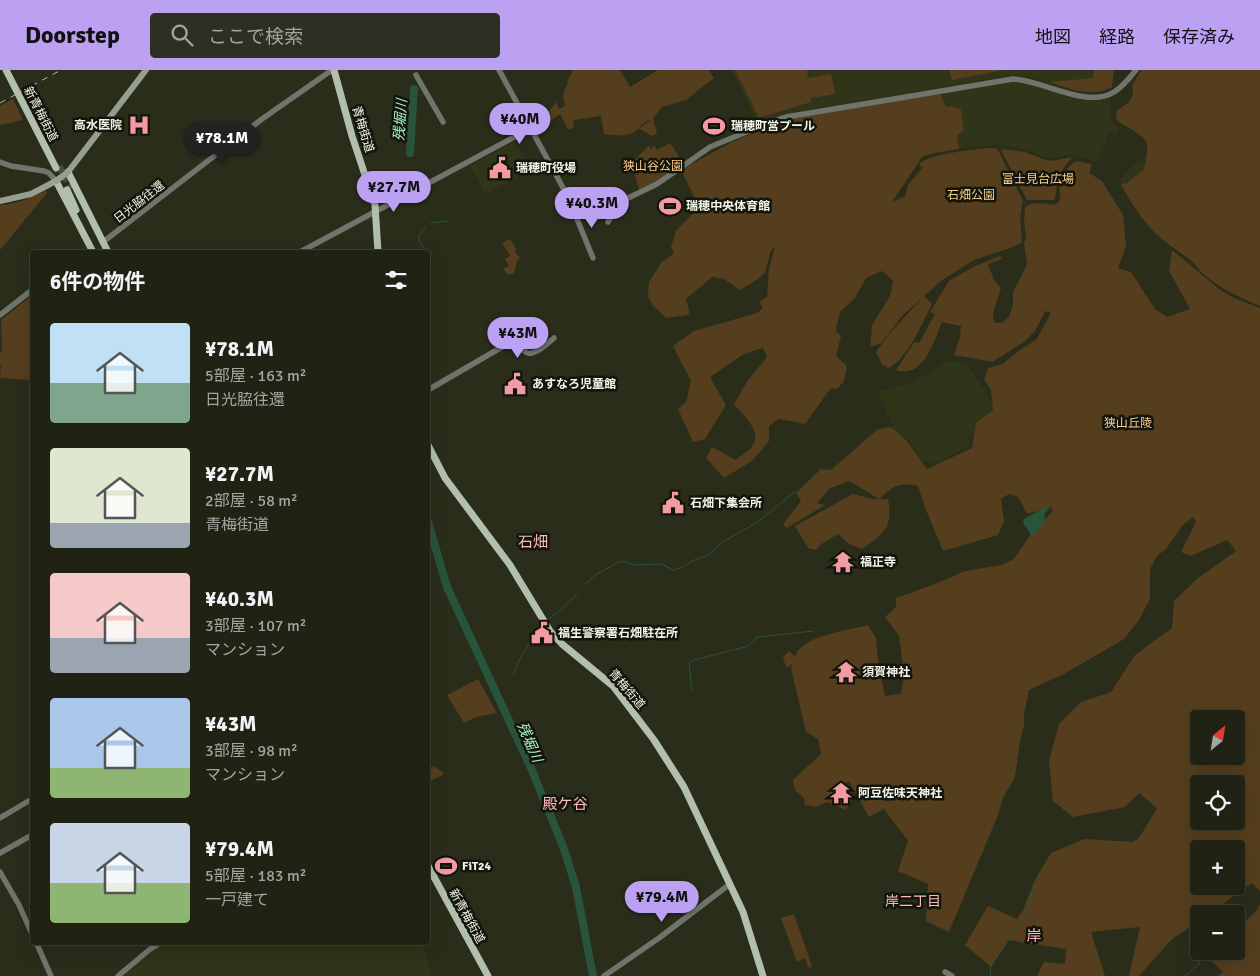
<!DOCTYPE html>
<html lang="ja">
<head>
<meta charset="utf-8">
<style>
	body { margin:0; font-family:Signika,"Noto Sans JP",sans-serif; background:#2d2f22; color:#f1f3f6; height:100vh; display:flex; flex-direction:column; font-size:19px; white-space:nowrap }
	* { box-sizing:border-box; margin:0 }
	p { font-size:16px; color:#a2a4a0 }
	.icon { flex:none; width:28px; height:28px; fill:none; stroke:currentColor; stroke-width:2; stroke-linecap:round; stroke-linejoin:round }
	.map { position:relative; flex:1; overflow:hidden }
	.panel { position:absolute; left:30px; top:180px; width:400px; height:695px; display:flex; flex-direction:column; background:#202214; border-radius:5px; box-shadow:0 5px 20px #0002,0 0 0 1px #3d3f34 }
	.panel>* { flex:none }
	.needle { width:32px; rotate:30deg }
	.controls { position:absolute; left:1190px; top:640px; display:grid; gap:10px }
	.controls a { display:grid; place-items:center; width:55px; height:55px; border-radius:5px; background:#202214; box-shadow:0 5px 20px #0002,0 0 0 1px #3d3f34; font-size:25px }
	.price { position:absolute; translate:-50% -42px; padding:0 11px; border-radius:18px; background:#bca0f2; color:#111; font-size:16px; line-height:32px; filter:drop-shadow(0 1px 2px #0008) }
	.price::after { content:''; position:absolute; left:50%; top:30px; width:15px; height:11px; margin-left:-8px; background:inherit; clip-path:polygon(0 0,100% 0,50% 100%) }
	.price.selected { background:#222; color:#fff }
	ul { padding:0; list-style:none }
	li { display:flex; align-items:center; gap:15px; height:125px; padding:0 20px }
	li span { display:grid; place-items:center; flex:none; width:140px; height:100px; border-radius:5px; color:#555 }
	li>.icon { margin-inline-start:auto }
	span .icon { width:60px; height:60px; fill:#fffc; stroke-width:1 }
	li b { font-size:21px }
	h2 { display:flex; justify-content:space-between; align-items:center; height:60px; padding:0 20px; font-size:21px }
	header { display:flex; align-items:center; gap:30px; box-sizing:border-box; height:70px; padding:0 25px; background:#bca0f2; color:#111 }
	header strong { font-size:24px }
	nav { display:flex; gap:28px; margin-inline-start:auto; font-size:18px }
	.search { width:350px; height:45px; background:#2d2f22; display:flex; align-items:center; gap:12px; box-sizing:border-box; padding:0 18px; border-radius:5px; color:#a2a4a0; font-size:19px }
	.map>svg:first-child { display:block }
	.built { fill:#303419 }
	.green { fill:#543e1d; fill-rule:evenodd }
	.water { fill:#28543b }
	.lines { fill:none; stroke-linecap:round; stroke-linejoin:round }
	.stream { stroke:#28543b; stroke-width:1 }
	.river { stroke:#28543b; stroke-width:8 }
	.primary-tunnel { stroke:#484b39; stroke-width:7; stroke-dasharray:7 3.5; stroke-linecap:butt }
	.tertiary { stroke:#6f756c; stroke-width:5.5 }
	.secondary { stroke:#959f91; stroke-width:6 }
	.primary { stroke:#b3bfad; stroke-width:7 }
	.rail { stroke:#b6b8aa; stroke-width:1; stroke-dasharray:6 6; stroke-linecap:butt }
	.secondary-bridge { stroke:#959f91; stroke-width:6 }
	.labels { text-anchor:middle; stroke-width:5; stroke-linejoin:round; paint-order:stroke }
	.street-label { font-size:12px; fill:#f2f4e8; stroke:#13150c }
	.poi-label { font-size:12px; font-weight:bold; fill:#f2f4e8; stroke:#13150c; text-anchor:start }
	.park-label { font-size:12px; fill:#facd8d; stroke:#13150c }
	.water-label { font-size:14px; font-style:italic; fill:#acf5c7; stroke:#13150c }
	.neighbourhood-label { font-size:14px; fill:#fdb8bc; stroke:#13150c }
	.quarter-label { font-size:15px; fill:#fdb8bc; stroke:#13150c }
</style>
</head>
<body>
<header>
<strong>Doorstep</strong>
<div class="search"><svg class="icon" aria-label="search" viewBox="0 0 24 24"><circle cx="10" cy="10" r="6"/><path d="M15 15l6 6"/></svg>ここで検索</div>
<nav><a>地図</a><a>経路</a><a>保存済み</a></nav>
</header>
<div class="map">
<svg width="1260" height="906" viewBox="0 0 1260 906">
	<rect width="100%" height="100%" fill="#2a2d1a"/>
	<g class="built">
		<path d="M731 0H1094L1093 8 1048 12 1027 6V12L1091 30 1110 27 1111 49 1119 59 1115 66 1110 63 1097 92 1072 84 1053 88 1044 87 1026 79 999 75 959 79 957 66 940 24 1011 12 1023 11V6L1014 5 797 42 759 55Z"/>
		<path d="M515 71 531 100 487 123 484 122 470 96Z"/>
		<path d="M1136 91H1145L1144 99 1127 113 1121 114V109Z"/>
		<path d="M947 291 962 293 968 296 992 332 993 340 976 353V362L967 367 971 375 935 394 921 390 907 368 898 367 878 322 914 312Z"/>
		<path d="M164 872 422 873 431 906H121L151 880Z"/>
	</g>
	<g class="green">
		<path d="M573 0H620L630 17 658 0H709L714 8 686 30 662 37 653 48 657 64 651 66 642 60 638 59 652 49C639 53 641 59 633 63 624 67 613 65 604 64L601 46 574 50 573 58 568 60 560 44 549 52 547 44 556 32 559 39 565 36 563 24 568 13 567 12Z"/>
		<path d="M735 0H807L808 8 831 4 835 24 811 28V32L759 48Z"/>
		<path d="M949 0H1004L952 10Z"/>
		<path d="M1094 0H1114L1112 17C1091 29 1069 18 1048 12L1093 8Z"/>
		<path d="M1141 0H1260V236C1239 227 1207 213 1194 193 1182 183 1169 176 1157 165 1143 151 1130 132 1121 114L1127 113 1144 99C1145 92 1148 82 1147 74 1145 64 1124 57 1116 49L1117 40C1127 35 1136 28 1132 16Z"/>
		<path d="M940 24 946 37 950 36 961 40 964 60 957 66 959 79 934 83 922 87 892 132 905 126 908 115 922 98 919 94C928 84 981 78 995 78L998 80 1023 131 1020 148 1022 172 1013 177 974 190 941 211 903 245 881 273 870 277 872 255 890 226 893 211 882 201 866 208 855 228 841 241 837 253 836 261 841 266 836 286 847 296 844 311 837 319 831 318 805 354 779 349 769 356V371L752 391 724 408 706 388 712 377 736 390C741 385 752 379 754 373 761 360 741 343 734 334L748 310 767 287 763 278 744 284 710 307 726 335 705 369 693 372 678 339 686 332 691 311 673 276 694 261 757 243 763 238 759 232 767 227 769 199 775 176C767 183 770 195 764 203 758 210 748 215 740 220L724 209 712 207 686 229 690 245 666 248 652 235 648 226 649 212 661 193 674 183 671 177 676 161 699 137 681 100 730 73 781 51 874 33Z"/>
		<path d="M13 29 23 50 0 55V36Z"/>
		<path d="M670 73 684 94 657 113 640 121 631 94 649 75 650 79 655 76 657 80Z"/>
		<path d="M1002 79 1025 82 1043 89 1052 91 1071 87V89C1065 96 1059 104 1057 114 1056 120 1057 124 1054 130H1027L1001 80Z"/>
		<path d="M1077 91 1092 94 1089 103 1102 111 1123 145 1126 176 1118 198 1131 202 1155 239 1167 247 1190 239 1169 201 1172 180 1219 219 1234 228 1260 238V821L1252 813 1209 844H1199V851L1171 870 1139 906H1129L1140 857 1091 862 1105 906H1037L1044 892 1065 894 1066 879 1008 870 991 897 965 875 988 836 1017 849 1023 840 1036 808 1051 783 1084 769 1133 772 1139 768 1157 738 1139 723 1125 737 1073 747 1053 731 1049 691 1059 654 1081 632 1111 622 1135 585 1172 558 1174 531 1198 508 1236 481 1227 470 1191 486 1181 482 1196 452 1193 447 1182 456 1166 479 1157 486 1150 499V529L1139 550 1124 569 1064 604 1029 620 1024 644V655L1020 671 1015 707 1003 728 998 745 949 862 926 851 928 814 898 801 908 771 884 739 869 747 849 711 837 719 842 727 851 730 846 740 827 732 815 737 805 735 804 728 795 720 793 710 821 684 818 669 806 662 791 598 792 594 786 598 783 587 789 581 795 586C803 565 847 561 868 555L876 568 878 590 885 626 901 624 904 604 899 566 885 547 896 537V528L935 514 965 501 1001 495 1014 489 1031 464 1053 441 1051 437 1027 444 1018 427 1009 424 1001 429 1004 451 998 465 943 481 926 440 918 416C897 412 894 416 879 429H888C893 457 885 464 862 479L849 474 838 464 820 475 816 480 808 478 795 456 853 424 873 429H879L849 411 829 419 817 433 825 435 787 458 783 454 801 431 796 423 821 399 831 400 878 359 891 357 907 371 927 399 972 378 976 353 993 340 991 320 984 309 988 298 1003 294 1017 282 1036 270 1051 243 1045 241 1035 261 1024 272 992 292 954 285 960 267 961 256 942 252C933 273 924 309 896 300L914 272 919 273 935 244 930 242 949 211 973 197 1000 186 1002 189 988 194 994 210 1001 218 993 243 994 253H1002L1009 247 1013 235V222L1022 205 1027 194 1024 173 1026 168 1024 152 1025 137C1038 128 1053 139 1059 132 1062 128 1059 121 1059 116 1061 106 1068 95 1077 91ZM1199 649H1236V686H1199ZM1199 714H1236V751H1199ZM1199 779H1236V816H1199Z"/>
		<path d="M46 120 47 123 0 180V135C16 134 32 128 46 120Z"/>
		<path d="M510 169 516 179 515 181 520 188 517 192 514 203 508 205 503 199 509 196 505 189 510 186 502 173Z"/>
		<path d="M32 225V310L0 308 1 295H0V283L2 280 1 250Z"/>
		<path d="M924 226 932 234C923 252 907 290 888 298L882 294 876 282 888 265Z"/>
		<path d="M478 609 497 643 476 647 464 653 447 625Z"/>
		<path d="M433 696 443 702V705L428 712V698Z"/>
		<path d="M1260 834V906H1218L1223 902 1209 888 1216 881H1236V861L1257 840Z"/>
		<path d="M794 844 812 896 809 899 805 888 797 892 781 848Z"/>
	</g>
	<path class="water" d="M1045 437 1049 438 1044 445 1045 451 1035 464 1032 466 1023 453 1024 449Z"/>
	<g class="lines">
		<g class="stream">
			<path d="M431 153 447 151"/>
			<path d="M424 182V179L418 167 426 158"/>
			<path d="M586 514 595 505 621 491 635 495 661 494 674 500 681 498 692 491 708 485 721 473 756 453 796 421"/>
			<path d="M547 551 578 524"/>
			<path d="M513 605C519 587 528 574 541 560"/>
			<path d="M692 621 689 593 694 590 749 576 757 567 814 561"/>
			<path d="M990 906 991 896 1023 849 1035 815"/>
			<path d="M1185 906 1199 894V886L1202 883"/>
		</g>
		<g class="river">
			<path d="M410 83 414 19"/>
			<path d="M428 452 447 517 531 698 564 779 576 817 593 906"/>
		</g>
		<path class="primary-tunnel" d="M59 96 71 119"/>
		<g class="tertiary">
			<path d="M499 0 568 127 593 188"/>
			<path d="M416 5 443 52"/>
			<path d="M0 92 11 96 44 101 49 103 56 111"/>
			<path d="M608 152 615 139 624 130 657 114 710 77 768 53 786 47 1013 9C1043 10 1087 39 1114 22 1123 17 1129 8 1136 0"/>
			<path d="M103 172 262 49 332 0"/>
			<path d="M300 182 531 58"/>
			<path d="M0 245 32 220"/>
			<path d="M428 320 502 277 513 273C518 275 522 281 528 283 536 285 548 273 554 268"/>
			<path d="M0 748 32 729"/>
			<path d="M0 783 32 765"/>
			<path d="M0 802 19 835 32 864"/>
			<path d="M36 872 51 906"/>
			<path d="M945 902 952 906"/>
			<path d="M118 906 149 880 161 872"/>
			<path d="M604 906 659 868 730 814"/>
		</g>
		<g class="secondary">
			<path d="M68 102 146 0"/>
			<path d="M0 131 31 124 56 111"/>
		</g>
		<g class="primary">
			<path d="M6 0 56 98"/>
			<path d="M334 0 352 66 375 135 378 182"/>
			<path d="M68 102 108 182"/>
			<path d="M56 111 93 182"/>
			<path d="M67 120 76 140"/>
			<path d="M428 375 445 408 510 495 550 561 562 574 613 616 654 670 684 717 743 842 763 906"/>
			<path d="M428 796 488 906"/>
		</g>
		<path class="rail" d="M0 33 61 0"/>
		<path class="secondary-bridge" d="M56 111 68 102"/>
	</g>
	<defs>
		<g id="hospital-bare" transform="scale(1.725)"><path d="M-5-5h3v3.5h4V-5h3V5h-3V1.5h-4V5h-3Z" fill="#f49aa1" stroke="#13150c" stroke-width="2.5" paint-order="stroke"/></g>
		<g id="stadium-bare" transform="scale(1.725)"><path d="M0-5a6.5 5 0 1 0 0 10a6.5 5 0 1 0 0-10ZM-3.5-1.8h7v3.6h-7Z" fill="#f49aa1" stroke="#13150c" stroke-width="2.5" paint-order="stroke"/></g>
		<g id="civic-bare" transform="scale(1.725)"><path d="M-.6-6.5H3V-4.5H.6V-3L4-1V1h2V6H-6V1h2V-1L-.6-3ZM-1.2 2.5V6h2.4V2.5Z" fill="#f49aa1" stroke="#13150c" stroke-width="2.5" paint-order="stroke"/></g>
		<g id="temple-bare" transform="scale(1.725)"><path d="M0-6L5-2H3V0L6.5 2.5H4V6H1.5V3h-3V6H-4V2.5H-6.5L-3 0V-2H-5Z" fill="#f49aa1" stroke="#13150c" stroke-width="2.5" paint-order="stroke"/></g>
	</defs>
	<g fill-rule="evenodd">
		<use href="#hospital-bare" x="139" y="55"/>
		<use href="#stadium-bare" x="714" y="56"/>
		<use href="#civic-bare" x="500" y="98"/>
		<use href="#stadium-bare" x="670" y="136"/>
		<use href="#civic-bare" x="515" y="314"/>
		<use href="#civic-bare" x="673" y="433"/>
		<use href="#temple-bare" x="843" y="492"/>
		<use href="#civic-bare" x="542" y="563"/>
		<use href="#temple-bare" x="846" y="602"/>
		<use href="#temple-bare" x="841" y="723"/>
		<use href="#stadium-bare" x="446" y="796"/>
	</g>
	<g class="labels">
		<g class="street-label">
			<text transform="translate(41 44) rotate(63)" y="4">新青梅街道</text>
			<text transform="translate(363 59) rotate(73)" y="4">青梅街道</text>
			<text transform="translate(139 132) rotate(-38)" y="4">日光脇往還</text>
			<text transform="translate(627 619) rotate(49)" y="4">青梅街道</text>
			<text transform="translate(467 846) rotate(61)" y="4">新青梅街道</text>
		</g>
		<g class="poi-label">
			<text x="122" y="59" text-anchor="end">高水医院</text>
			<text x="731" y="60">瑞穂町営プール</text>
			<text x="516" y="102">瑞穂町役場</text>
			<text x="686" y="140">瑞穂中央体育館</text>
			<text x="532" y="318">あすなろ児童館</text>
			<text x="690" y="437">石畑下集会所</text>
			<text x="860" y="496">福正寺</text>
			<text x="558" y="567">福生警察署石畑駐在所</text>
			<text x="862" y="606">須賀神社</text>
			<text x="858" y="727">阿豆佐味天神社</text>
			<text x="462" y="800">FiT24</text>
		</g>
		<g class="park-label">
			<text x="653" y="100">狭山谷公園</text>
			<text x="1038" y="113">富士見台広場</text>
			<text x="971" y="129">石畑公園</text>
			<text x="1128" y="357">狭山丘陵</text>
		</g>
		<g class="water-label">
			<text transform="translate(400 50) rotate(-86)" y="5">残堀川</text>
			<text transform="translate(530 672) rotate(66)" y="5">残堀川</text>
		</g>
		<g class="neighbourhood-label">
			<text x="913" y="836">岸二丁目</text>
		</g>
		<g class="quarter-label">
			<text x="533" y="477">石畑</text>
			<text x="565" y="739">殿ケ谷</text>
			<text x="1034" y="871">岸</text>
		</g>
	</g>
</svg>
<div class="controls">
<a><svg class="needle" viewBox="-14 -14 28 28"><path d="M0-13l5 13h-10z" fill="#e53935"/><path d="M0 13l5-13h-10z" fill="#a2a4a0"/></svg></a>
<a><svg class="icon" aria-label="locate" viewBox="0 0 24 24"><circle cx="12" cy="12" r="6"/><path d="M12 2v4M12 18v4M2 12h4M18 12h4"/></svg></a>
<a>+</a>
<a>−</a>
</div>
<b class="price" style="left:520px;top:75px">¥40M</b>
<b class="price selected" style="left:222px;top:94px">¥78.1M</b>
<b class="price" style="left:394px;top:143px">¥27.7M</b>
<b class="price" style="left:592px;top:159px">¥40.3M</b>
<b class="price" style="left:518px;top:289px">¥43M</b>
<b class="price" style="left:662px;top:853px">¥79.4M</b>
<section class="panel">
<h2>6件の物件<svg class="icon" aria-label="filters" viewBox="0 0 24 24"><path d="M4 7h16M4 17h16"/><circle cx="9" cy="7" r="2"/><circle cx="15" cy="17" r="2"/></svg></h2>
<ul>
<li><span style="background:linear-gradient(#bfe0f5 60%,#7fa58c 0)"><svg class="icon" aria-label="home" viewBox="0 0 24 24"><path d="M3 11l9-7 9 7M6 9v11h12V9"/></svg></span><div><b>¥78.1M</b><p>5部屋 · 163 m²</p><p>日光脇往還</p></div></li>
<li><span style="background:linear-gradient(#dfe7d0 75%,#9aa5b1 0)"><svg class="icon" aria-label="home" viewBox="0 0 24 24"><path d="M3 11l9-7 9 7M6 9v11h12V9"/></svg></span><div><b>¥27.7M</b><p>2部屋 · 58 m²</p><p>青梅街道</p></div></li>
<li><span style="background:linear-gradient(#f6c9c9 65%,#9aa5b1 0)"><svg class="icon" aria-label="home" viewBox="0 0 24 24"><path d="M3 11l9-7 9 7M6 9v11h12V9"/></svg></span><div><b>¥40.3M</b><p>3部屋 · 107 m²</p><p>マンション</p></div></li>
<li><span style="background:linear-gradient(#a9c7e8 70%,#8fb573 0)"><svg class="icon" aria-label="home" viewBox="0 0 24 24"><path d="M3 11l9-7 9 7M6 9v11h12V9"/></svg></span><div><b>¥43M</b><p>3部屋 · 98 m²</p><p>マンション</p></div></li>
<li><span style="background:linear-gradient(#c9d6e8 60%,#8fb573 0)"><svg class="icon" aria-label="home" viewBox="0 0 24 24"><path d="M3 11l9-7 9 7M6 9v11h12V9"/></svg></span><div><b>¥79.4M</b><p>5部屋 · 183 m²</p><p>一戸建て</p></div></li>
</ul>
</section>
</div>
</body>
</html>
